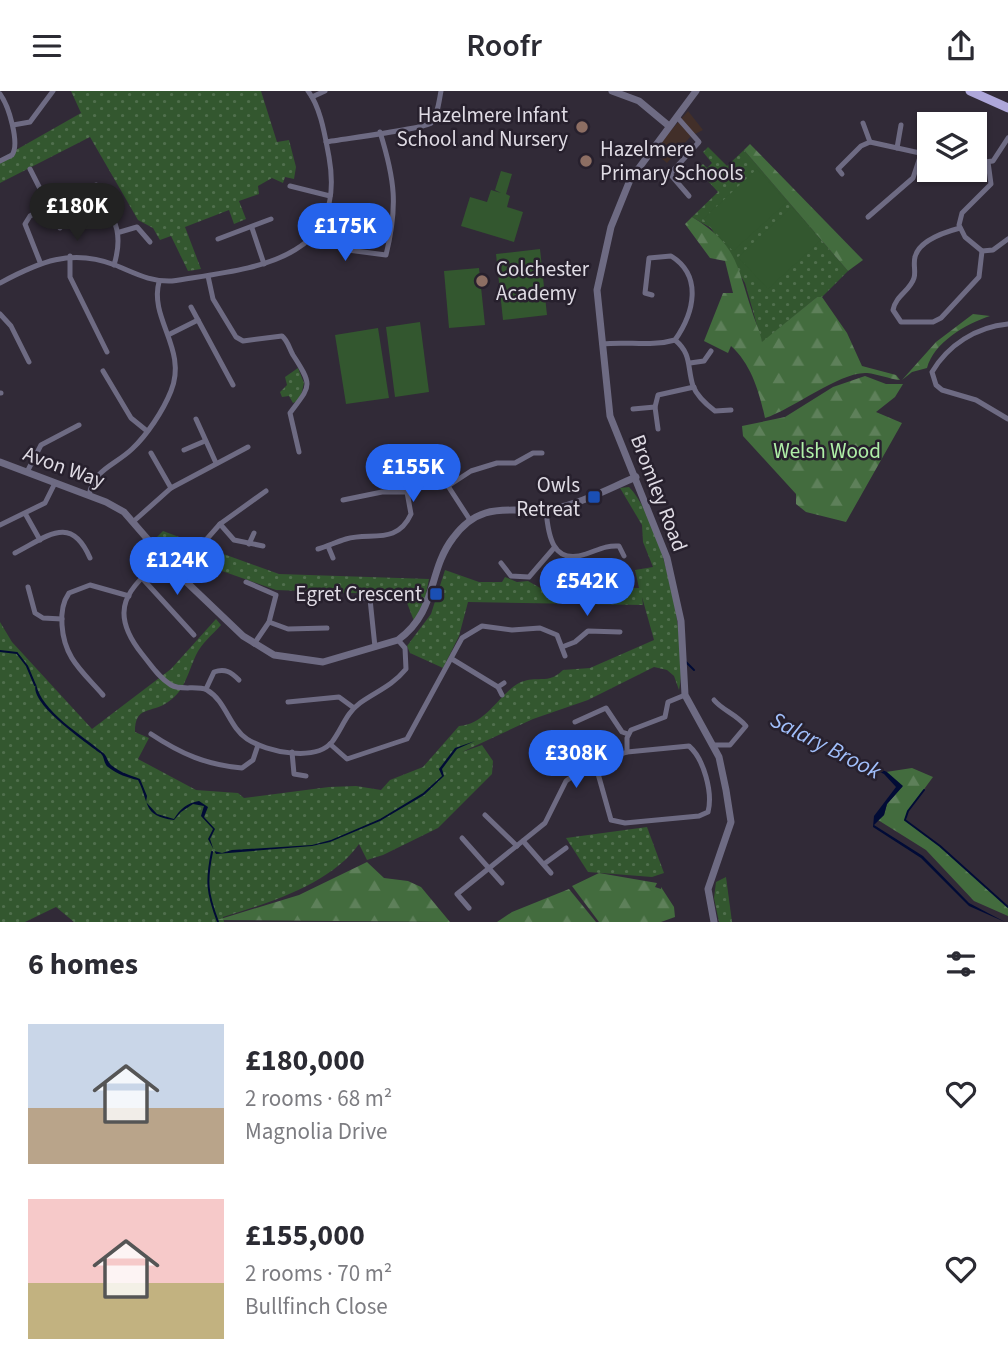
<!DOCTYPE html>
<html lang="en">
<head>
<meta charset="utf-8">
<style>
	body { margin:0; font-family:"Source Sans 3",sans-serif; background:#f2f2f3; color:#2b2b33; height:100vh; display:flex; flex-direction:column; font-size:26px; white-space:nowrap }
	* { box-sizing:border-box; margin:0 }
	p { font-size:23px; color:#7c7c81 }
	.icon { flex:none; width:38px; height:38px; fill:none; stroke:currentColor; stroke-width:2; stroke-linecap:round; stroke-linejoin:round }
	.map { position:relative; height:831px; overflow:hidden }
	.details { display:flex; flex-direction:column; background:#fff; flex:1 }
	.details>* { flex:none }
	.tools { position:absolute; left:917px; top:21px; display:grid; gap:14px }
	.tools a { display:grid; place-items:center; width:70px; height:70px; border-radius:0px; background:#fff; box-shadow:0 2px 5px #0004; font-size:35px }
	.price { position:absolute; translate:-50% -60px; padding:0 16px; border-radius:24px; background:#2563eb; color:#fff; font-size:23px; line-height:46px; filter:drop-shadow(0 2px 4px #0008) }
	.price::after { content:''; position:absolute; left:50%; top:42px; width:21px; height:16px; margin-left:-10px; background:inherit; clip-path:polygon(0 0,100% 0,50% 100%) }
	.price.selected { background:#222; color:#fff }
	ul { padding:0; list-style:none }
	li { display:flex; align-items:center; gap:21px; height:175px; padding:0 28px }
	li span { display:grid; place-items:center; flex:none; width:196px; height:140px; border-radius:0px; color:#555 }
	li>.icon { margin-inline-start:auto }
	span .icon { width:84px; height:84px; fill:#fffc; stroke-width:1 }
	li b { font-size:30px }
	h2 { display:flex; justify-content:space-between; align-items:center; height:84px; padding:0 28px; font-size:30px }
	header { display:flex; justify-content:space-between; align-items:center; height:91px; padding:0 28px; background:#fff; font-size:32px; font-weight:600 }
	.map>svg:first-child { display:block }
	.commercial { fill:#422f29 }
	.green { fill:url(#green-dots) }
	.forest { fill:url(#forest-firs) }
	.pitch { fill:#33572f }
	.water { fill:#010b36 }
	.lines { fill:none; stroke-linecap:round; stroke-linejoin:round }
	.stream { stroke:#010b36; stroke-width:2 }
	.minor { stroke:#6e6b83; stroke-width:5 }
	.tertiary { stroke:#6e6b83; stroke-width:7 }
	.primary { stroke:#aea7da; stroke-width:9 }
	.education-dot { fill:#8d6e63; stroke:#27202d; stroke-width:2.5 }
	.transit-dot { fill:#1a4fb4; stroke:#27202d; stroke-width:2.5 }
	.labels { text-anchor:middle; stroke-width:5; stroke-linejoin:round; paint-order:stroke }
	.poi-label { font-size:21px; fill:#dfdbe4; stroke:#27202d; text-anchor:end }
	.park-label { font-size:21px; fill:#afefa7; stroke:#27202d }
	.street-label { font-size:21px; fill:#dfdbe4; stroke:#27202d }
	.water-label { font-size:23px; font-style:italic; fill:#a1bffb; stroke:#27202d }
</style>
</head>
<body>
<header><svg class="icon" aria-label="menu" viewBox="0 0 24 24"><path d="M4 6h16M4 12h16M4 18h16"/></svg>Roofr<svg class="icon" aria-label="share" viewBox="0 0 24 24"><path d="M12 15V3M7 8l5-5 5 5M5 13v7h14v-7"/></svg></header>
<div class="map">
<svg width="1008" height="831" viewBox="0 0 1008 831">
	<defs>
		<pattern id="green-dots" width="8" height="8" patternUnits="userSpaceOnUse" patternTransform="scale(1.75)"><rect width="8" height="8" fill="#33572f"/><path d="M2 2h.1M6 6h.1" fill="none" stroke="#506f4d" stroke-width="1.8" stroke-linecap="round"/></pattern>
		<pattern id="forest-firs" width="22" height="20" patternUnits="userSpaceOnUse" patternTransform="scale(1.75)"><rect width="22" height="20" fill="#436c3e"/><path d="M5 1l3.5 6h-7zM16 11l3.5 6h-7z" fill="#5e805a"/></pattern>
	</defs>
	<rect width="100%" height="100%" fill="#312a37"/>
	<path class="commercial" d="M688 20 703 39 691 45 667 72 653 60Z"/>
	<g class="green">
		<path d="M71 0H261L277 51 289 49 296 76 294 88 285 86 283 92 272 87 258 95 259 103 239 110 246 128 234 133 229 119 185 136 201 178 188 180 171 145 160 149 153 137 138 129 90 46 0 92V68L81 22Z"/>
		<path d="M708 56 727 75 744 59 848 180 822 206H817L762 252 745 192 711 137 692 126 718 101 697 78 703 73 707 77 712 72 703 61Z"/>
		<path d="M298 277 304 292 300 309 293 312 289 305 282 306 280 301 287 294 285 286Z"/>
		<path d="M629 396C662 430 689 553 679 599L674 585 667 579 654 576 588 609 533 628 462 661 482 654 493 670 492 683 438 737 383 764 367 769 359 753C331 793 269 812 223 826L224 831H74L56 816 25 831H0V531L12 551 92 638 171 578 216 528 221 534C213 543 201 553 196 564 188 581 185 600 168 611 151 623 135 614 135 641L149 647 138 668 196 699 238 702 244 707 329 696 356 695 381 699 390 689 423 676 459 635C487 633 498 604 519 592 536 583 547 595 563 579L590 577 654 549 642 506 643 514 468 511 459 545 443 577 410 562 407 555 431 523 445 479 479 491H502L505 486 517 491 528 490 542 498 639 497 635 479 653 476 643 451 642 434 620 397Z"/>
		<path d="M163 440 179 446 193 459 183 473 177 472 155 448Z"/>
		<path d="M204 456 279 483 429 488 425 508 414 530 404 504 276 499 205 474 198 466Z"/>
		<path d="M647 736 664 782 652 786 588 781 566 747Z"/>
		<path d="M726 786 732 831H719L714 807 716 791Z"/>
	</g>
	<g class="forest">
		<path d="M750 53 863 169 848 180 744 59Z"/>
		<path d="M692 126C737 153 737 175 752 220 755 231 760 239 762 251L817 206H822L847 242 862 275 896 284 900 289C889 288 878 283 867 282 841 280 793 318 765 327 759 300 751 273 731 255L728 262 704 250 723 202H733L725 170 710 167 685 133Z"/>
		<path d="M973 223 990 225C966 233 934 251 927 277L912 281 902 289 936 251Z"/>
		<path d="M865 285 886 293H903L895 306 876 321 902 332 846 431 806 421 796 413V403L743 345 742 335 785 326 833 296Z"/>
		<path d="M912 677 933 686 908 720 906 729 940 755 999 808 1008 816V825L974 810 926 759 878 729 884 724 887 713 902 696 886 681Z"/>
		<path d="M367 771 384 787 408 790 421 796 450 831 217 829 299 804Z"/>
		<path d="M599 782 657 792 655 796 661 798V796L674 816 675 826 661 831H599L572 795Z"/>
		<path d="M569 798 596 831H497L512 821Z"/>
	</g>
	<g class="pitch">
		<path d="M757 78 787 111 733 160 703 128Z"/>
		<path d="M501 80 512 83 506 103 510 105 507 116 523 121 514 151 461 135 470 106 487 111 491 99 501 102 495 99Z"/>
		<path d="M792 116 821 149 768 198 738 166Z"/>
		<path d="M540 158 547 224 503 229 496 163Z"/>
		<path d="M479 177 485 234 449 237 444 180Z"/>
		<path d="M420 231 429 301 395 306 386 236Z"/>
		<path d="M378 237 389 307 346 313 335 244Z"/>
	</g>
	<g class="water">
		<path d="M36 593C41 620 83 645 102 661 107 664 107 670 111 674 121 682 130 684 140 688L147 705 146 711 157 723 174 728C180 718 187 712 199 710L208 716 204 726 215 738 210 748 214 760 222 762 232 759 312 754 331 749 380 728 423 702 442 685 439 678 455 657 475 650 457 658 442 678 444 685 424 704 380 730 330 751 312 755 216 763 208 748 213 738 201 725 204 715 193 713 181 721 174 729C142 725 150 712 138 689 128 687 117 683 108 676 103 672 105 665 100 662 86 651 28 612 36 593Z"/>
		<path d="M828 655 887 681 903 695 887 713 884 724 874 734 923 765 969 812 1005 831 969 815 921 767 873 736 874 725 896 696 884 683Z"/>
	</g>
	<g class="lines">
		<g class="stream">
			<path d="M0 560 17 562 27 575 35 594"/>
			<path d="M686 571 694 579"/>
			<path d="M924 699 908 720 905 729 940 755 1008 816"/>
			<path d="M212 761C206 790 207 802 218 831"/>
		</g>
		<g class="minor">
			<path d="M0 3C9 15 20 53 12 64L0 70"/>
			<path d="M312 6 325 0"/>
			<path d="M677 26 699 51 670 83 689 105"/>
			<path d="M863 32 870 51"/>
			<path d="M13 34 30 31 53 0"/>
			<path d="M326 51C342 48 424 38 431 32 438 24 439 10 441 0"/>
			<path d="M897 57 901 34"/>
			<path d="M988 71 991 93 962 122 959 134 965 146 982 160 993 159 1008 148"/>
			<path d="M975 72 993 70 1008 47"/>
			<path d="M30 78 60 137"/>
			<path d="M842 83 838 78 861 55 870 51 929 64"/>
			<path d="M96 94C112 126 125 138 114 174"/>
			<path d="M290 95 330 105"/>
			<path d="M868 126 913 87 921 63"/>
			<path d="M252 137 264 173"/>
			<path d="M960 137C945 141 919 149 915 166 913 173 916 181 914 187 910 200 896 204 893 219L901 231H933L941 227 979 186 982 160"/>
			<path d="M320 140 348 159 386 164C398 115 395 89 380 41"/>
			<path d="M120 141 137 136 150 151"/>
			<path d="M218 148 271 128"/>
			<path d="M70 165V186L107 261"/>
			<path d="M40 171 25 133 30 125 48 115"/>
			<path d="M208 185 213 208 236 246 243 250 282 245C288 250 289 257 293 264 314 296 310 295 290 322L299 361"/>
			<path d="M0 192C39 171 71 157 115 174 135 182 150 191 172 190 251 177 348 173 329 66 325 45 321 17 308 0"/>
			<path d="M191 216 198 229"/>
			<path d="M0 223 11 235 29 271"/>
			<path d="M1008 233C976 236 948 254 932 281L936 294 942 299 976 309 1008 328"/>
			<path d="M170 243 198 229 233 294"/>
			<path d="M675 249C692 263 687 276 693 295 697 305 707 314 715 320L731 319"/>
			<path d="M602 253C627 250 651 256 675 249 694 222 703 185 671 165L649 167 645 202 652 204"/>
			<path d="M690 272 704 270 711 260"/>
			<path d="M103 280 131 327 147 340"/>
			<path d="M0 302H1"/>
			<path d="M633 318 655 316"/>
			<path d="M196 328 216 372"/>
			<path d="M658 338 655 316 658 304 694 296"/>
			<path d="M184 359 205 350"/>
			<path d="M151 362 171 397"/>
			<path d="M27 381 41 354 79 334"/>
			<path d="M448 395 471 380 497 372H515L533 362H542"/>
			<path d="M89 404C94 378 114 375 132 358 147 344 163 320 171 300 188 258 149 228 159 191"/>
			<path d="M343 409 382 401H407L437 387 448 395 470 429"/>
			<path d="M546 419C548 443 552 475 586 463 598 459 606 454 619 455L624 465"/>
			<path d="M26 424 40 449"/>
			<path d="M134 430 171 397 248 356"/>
			<path d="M220 433 234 449 263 455"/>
			<path d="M0 434 45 412 55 392"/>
			<path d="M249 453 254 442"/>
			<path d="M328 455 333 467"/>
			<path d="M318 458C328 455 336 451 346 448 371 441 397 454 411 423L407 401"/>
			<path d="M15 462C48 445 71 423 90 467"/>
			<path d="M164 467C127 498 107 519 142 563 151 574 158 586 171 594 181 600 197 594 207 599 226 610 229 636 247 648 267 661 315 671 332 651 342 638 346 622 360 612 377 600 392 595 406 578L405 557 398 549"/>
			<path d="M501 472 511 485 529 486 554 457"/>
			<path d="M177 482 220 433 266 400"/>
			<path d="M141 486 194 544"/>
			<path d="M246 491 276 504 269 531 254 553"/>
			<path d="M28 496 35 522 43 527 62 528"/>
			<path d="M362 507 379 508"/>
			<path d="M370 508 375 556"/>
			<path d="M269 531 288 538 327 537"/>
			<path d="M562 556 575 551 588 540 620 541"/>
			<path d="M452 568 498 596"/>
			<path d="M206 598 214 581C225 577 231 581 239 589"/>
			<path d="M103 604C82 580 64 567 62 534 61 522 62 512 69 502L90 494 129 505"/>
			<path d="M502 604 498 596 504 592"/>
			<path d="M288 611 339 606 354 617"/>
			<path d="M575 631 606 617 622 641 628 643"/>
			<path d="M151 643C181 663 207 674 242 677L253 669 258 654"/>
			<path d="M330 653 347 668 407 648 462 547 482 535 512 539 540 537 557 544 565 565"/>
			<path d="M713 654H730L746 635C736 623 722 619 714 609"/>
			<path d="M292 661 294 683 306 685"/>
			<path d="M595 672 611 729 625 732 699 725 708 721C713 702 704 668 689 655L627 661"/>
			<path d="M485 724 517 755"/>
			<path d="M462 747 502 792"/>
			<path d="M523 750 551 782"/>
			<path d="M544 773 566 757"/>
			<path d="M469 817 457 803 545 732 566 690 585 676 627 661V647L631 639 665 626 668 611 685 604"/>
		</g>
		<g class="tertiary">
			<path d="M612 0 639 10 669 35"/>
			<path d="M696 0 630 89 611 136 597 199 610 325 667 467 681 530 685 604 719 666 726 699 731 731 708 798 714 831"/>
			<path d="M0 371 106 411 124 421 177 482 243 545 274 564 323 571 398 549C438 520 427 481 453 447 485 403 519 427 561 416 587 410 612 396 636 386"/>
		</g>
		<path class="primary" d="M970 0 1008 17"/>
	</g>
	<g class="education-dot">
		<circle cx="582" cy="36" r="7"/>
		<circle cx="586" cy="70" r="7"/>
		<circle cx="482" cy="190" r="7"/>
	</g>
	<g class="transit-dot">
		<rect x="587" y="399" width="14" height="14" rx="3.5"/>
		<rect x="429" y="496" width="14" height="14" rx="3.5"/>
	</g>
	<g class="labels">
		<g class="poi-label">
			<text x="568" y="31">Hazelmere Infant<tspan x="568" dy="24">School and Nursery</tspan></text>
			<text x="600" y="65" text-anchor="start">Hazelmere<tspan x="600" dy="24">Primary Schools</tspan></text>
			<text x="496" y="185" text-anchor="start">Colchester<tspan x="496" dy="24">Academy</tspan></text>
			<text x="580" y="401">Owls<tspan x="580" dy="24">Retreat</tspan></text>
			<text x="422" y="510">Egret Crescent</text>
		</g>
		<g class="park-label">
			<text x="827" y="367">Welsh Wood</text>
		</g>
		<g class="street-label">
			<text transform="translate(64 376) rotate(20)" y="7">Avon Way</text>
			<text transform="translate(659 402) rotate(69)" y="7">Bromley Road</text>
		</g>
		<g class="water-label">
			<text transform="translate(826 654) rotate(27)" y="8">Salary Brook</text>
		</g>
	</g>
</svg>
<div class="tools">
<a><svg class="icon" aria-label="layers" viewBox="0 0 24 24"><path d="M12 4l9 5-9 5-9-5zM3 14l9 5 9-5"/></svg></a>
</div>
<b class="price selected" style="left:77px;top:152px">£180K</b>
<b class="price" style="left:345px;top:172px">£175K</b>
<b class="price" style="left:413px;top:413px">£155K</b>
<b class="price" style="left:177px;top:506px">£124K</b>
<b class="price" style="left:587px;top:527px">£542K</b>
<b class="price" style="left:576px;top:699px">£308K</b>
</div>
<section class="details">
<h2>6 homes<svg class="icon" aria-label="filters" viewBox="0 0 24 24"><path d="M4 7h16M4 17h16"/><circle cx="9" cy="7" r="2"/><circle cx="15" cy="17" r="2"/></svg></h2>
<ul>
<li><span style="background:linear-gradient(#c9d6e8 60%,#b9a48a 0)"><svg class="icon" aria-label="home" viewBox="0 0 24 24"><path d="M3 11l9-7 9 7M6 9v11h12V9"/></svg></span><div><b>£180,000</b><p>2 rooms · 68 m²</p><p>Magnolia Drive</p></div><svg class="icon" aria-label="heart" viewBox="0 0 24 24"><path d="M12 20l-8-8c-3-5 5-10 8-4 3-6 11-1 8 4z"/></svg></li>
<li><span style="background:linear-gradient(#f6c9c9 60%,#c2b280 0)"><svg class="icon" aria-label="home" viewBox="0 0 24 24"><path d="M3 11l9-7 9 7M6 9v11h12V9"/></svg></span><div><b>£155,000</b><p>2 rooms · 70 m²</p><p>Bullfinch Close</p></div><svg class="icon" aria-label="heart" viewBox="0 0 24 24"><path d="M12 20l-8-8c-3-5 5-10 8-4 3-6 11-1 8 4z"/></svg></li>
</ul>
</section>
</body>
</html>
